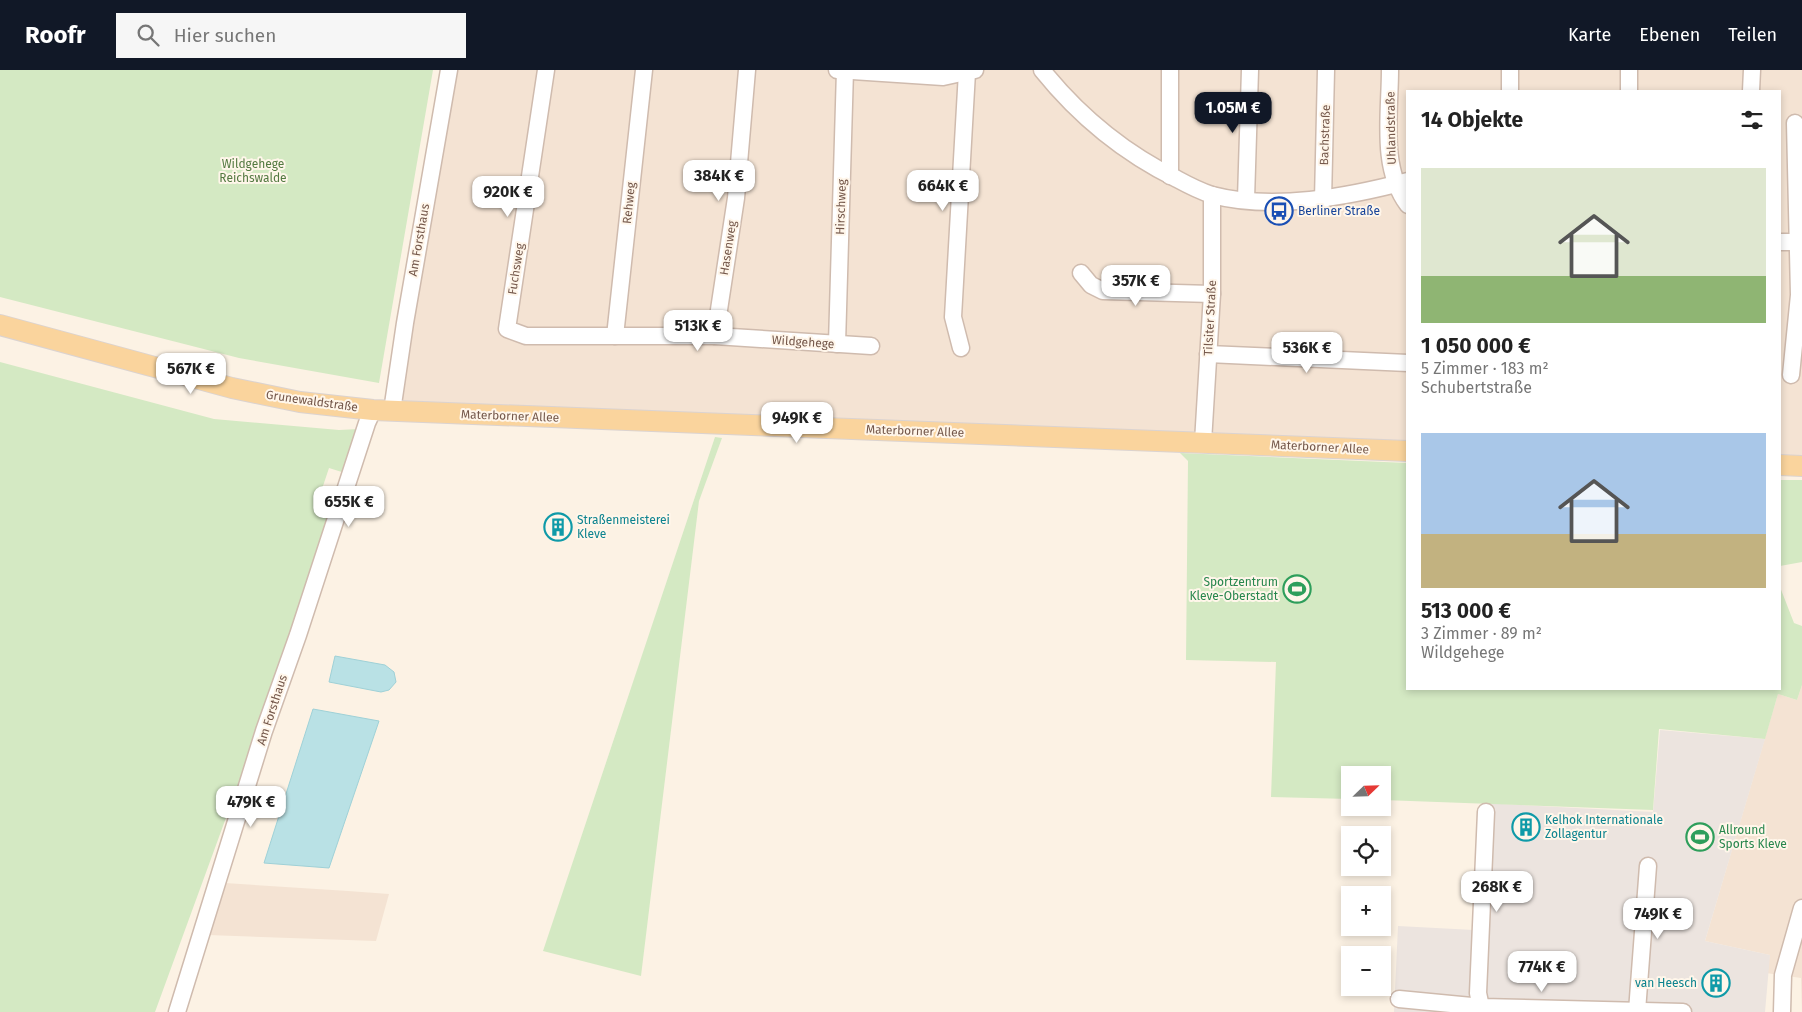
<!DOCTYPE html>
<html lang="de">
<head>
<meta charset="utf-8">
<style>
	body { margin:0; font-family:"Fira Sans",sans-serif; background:#f6f6f6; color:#222; height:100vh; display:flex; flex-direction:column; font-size:19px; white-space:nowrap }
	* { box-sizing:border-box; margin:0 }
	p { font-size:16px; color:#767676 }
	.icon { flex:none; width:28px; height:28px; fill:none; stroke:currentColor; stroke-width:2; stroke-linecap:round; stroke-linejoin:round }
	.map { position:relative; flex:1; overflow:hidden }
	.panel { position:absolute; left:1406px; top:20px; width:375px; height:600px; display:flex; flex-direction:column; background:#fff; border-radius:0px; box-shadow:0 2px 8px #0003 }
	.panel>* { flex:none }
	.needle { width:32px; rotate:67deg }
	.controls { position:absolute; left:1341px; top:696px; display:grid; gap:10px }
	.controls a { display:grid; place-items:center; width:50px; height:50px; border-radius:0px; background:#fff; box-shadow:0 2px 8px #0003; font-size:25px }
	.price { position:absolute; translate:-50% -42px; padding:0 11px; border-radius:10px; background:#fff; color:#222; font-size:16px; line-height:32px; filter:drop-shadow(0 1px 2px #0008) }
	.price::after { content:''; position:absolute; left:50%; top:30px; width:15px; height:11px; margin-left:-8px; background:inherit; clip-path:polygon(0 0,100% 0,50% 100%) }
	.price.on { background:#111827; color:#fff }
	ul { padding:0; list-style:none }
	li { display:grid; align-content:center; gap:10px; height:265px; padding:0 15px }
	li span { display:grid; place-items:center; height:155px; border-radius:0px; color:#555 }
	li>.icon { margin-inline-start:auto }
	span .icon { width:90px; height:90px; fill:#fffc; stroke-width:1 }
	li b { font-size:21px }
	h2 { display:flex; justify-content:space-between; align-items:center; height:60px; padding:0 15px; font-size:21px }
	header { display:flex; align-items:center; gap:30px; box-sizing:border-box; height:70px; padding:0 25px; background:#111827; color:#fff }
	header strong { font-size:24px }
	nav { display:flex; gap:28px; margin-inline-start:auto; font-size:18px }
	.search { width:350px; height:45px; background:#f6f6f6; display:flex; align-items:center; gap:12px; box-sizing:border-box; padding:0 18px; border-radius:0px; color:#767676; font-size:19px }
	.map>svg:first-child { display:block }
	.residential { fill:#f4e3d3 }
	.industrial { fill:#ece4df }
	.green { fill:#d4e9c3 }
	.water { fill:#b9e1e5; stroke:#9fd1d7 }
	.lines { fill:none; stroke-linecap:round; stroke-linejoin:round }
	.minor-casing { stroke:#cfbbae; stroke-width:19 }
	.major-casing { stroke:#dbd3d0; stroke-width:22 }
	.minor { stroke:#fff; stroke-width:16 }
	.major { stroke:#fad49d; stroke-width:20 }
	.labels { text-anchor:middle; stroke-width:4; stroke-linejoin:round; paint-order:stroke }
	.street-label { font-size:12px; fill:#74574a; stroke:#fff6ea }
	.park-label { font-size:12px; fill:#547a42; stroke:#fff6ea }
	.transit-label { font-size:12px; fill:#164399; stroke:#fff6ea; text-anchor:start }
	.culture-label { font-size:12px; fill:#0d838f; stroke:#fff6ea; text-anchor:start }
	.leisure-label { font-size:12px; fill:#27864d; stroke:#fff6ea; text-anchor:end }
</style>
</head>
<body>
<header>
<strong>Roofr</strong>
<div class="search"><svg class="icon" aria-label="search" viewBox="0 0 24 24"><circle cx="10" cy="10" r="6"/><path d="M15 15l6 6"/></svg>Hier suchen</div>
<nav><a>Karte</a><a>Ebenen</a><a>Teilen</a></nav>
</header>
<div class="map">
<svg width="1802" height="942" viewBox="0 0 1802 942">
	<rect width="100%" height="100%" fill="#fcf2e4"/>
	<g class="residential">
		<path d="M449 0H1802V396L1780 395V21H1408L1407 380 396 334Z"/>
		<path d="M1802 615V942L1801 908 1766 903 1770 885 1705 871 1778 624 1797 630Z"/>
		<path d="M225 813 348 821 389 824 376 871 208 865Z"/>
	</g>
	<path class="industrial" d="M1660 660 1765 669 1705 871 1770 885 1765 942H1394L1398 856 1474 860 1483 733 1653 742Z"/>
	<g class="green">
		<path d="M0 0H433L379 313 239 288 0 227Z"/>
		<path d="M0 292 214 349 339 360 359 359 345 403 329 398 315 440 331 445 295 559 155 942H0Z"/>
		<path d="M715 367 722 368 699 431 641 906 543 881Z"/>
		<path d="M1180 383 1407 393 1408 619H1780V517L1794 553 1802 556V615L1797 630 1778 624 1765 669 1659 659 1653 740 1383 730 1382 705H1350V729L1271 727 1276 592 1186 590 1188 391Z"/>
		<path d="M1780 410H1802V492L1780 496Z"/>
	</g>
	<g class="water">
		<path d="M335 586 385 595 394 602 396 612 389 620 381 622 329 612Z"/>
		<path d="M313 639 379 651 329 798 264 793Z"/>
	</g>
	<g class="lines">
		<g class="minor-casing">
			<g id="minor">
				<path d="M546 0 507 259 526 266H715L871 276"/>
				<path d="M837 0 943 7 975 0"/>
				<path d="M1042 0C1079 46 1124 83 1177 109 1188 115 1200 121 1212 125 1273 141 1347 127 1408 111"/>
				<path d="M1170 0V106"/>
				<path d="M1390 0C1390 44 1380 98 1408 135"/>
				<path d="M1510 21V0"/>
				<path d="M1629 21V0"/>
				<path d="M1751 21 1752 0"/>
				<path d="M1246 129 1250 0"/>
				<path d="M1323 130 1326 0"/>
				<path d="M1780 172H1798"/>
				<path d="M1081 203 1091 215 1103 221 1212 224"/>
				<path d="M615 266 644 0"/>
				<path d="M715 266 736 128 747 0"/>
				<path d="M837 274 845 0"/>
				<path d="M961 278 953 247 967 2"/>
				<path d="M1208 284 1408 293"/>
				<path d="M1791 305 1799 225 1795 53"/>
				<path d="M392 341 405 253 449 0"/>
				<path d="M1203 372 1212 224V125"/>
				<path d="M1399 929 1482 937 1683 942"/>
				<path d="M1637 941 1648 796"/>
				<path d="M177 942 264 661 298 565 367 353 373 340"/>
				<path d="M1482 942 1478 923 1486 742"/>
				<path d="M1782 942 1783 905 1802 838"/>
			</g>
		</g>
		<g class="major-casing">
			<g id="major">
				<path d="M0 255 232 318 300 332 373 340 1408 381"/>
				<path d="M1780 395 1802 396"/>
			</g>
		</g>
		<use href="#minor" class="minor"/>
		<use href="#major" class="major"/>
	</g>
	<defs>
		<g id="bus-ring" transform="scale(1.4375)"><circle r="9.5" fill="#fff6ea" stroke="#1a4fb4" stroke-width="1.5"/><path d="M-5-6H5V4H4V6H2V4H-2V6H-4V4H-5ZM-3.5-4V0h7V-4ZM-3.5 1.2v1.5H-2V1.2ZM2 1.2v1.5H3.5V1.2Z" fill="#1a4fb4"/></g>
		<g id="building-ring" transform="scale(1.4375)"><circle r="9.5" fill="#fff6ea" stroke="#0f9aa8" stroke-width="1.5"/><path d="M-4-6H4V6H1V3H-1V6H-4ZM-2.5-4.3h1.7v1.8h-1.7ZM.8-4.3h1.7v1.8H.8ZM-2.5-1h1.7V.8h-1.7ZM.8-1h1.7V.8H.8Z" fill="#0f9aa8"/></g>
		<g id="stadium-ring" transform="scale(1.4375)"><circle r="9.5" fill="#fff6ea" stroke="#2e9e5b" stroke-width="1.5"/><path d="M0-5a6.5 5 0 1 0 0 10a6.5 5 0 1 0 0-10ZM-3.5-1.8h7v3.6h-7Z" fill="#2e9e5b"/></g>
	</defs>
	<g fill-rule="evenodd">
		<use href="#bus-ring" x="1279" y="141"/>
		<use href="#building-ring" x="558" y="457"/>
		<use href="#stadium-ring" x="1297" y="519"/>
		<use href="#building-ring" x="1526" y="757"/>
		<use href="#stadium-ring" x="1700" y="767"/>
		<use href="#building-ring" x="1716" y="913"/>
	</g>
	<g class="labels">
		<g class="street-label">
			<text transform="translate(1391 58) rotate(-91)" y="4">Uhlandstraße</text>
			<text transform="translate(1325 65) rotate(-88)" y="4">Bachstraße</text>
			<text transform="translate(629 133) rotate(-84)" y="4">Rehweg</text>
			<text transform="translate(841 137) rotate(-88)" y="4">Hirschweg</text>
			<text transform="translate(419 170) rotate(-80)" y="4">Am Forsthaus</text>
			<text transform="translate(728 178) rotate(-81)" y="4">Hasenweg</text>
			<text transform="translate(516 199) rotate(-81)" y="4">Fuchsweg</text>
			<text transform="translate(1210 248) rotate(-87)" y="4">Tilsiter Straße</text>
			<text transform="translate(803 272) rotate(4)" y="4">Wildgehege</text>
			<text transform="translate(312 331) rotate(8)" y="4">Grunewaldstraße</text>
			<text transform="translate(510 346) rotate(2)" y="4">Materborner Allee</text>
			<text transform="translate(915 361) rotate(2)" y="4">Materborner Allee</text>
			<text transform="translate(1320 377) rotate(3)" y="4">Materborner Allee</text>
			<text transform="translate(272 640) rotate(-72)" y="4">Am Forsthaus</text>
		</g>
		<g class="park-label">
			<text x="253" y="98">Wildgehege<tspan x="253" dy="14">Reichswalde</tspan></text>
		</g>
		<g class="transit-label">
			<text x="1298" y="145">Berliner Straße</text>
		</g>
		<g class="culture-label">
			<text x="577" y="454">Straßenmeisterei<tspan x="577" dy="14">Kleve</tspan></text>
			<text x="1545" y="754">Kelhok Internationale<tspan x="1545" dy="14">Zollagentur</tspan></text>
			<text x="1697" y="917" text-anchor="end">van Heesch</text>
		</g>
		<g class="leisure-label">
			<text x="1278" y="516">Sportzentrum<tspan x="1278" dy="14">Kleve-Oberstadt</tspan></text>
			<text x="1719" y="764" text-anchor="start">Allround<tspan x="1719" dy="14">Sports Kleve</tspan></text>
		</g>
	</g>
</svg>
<div class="controls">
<a><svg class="needle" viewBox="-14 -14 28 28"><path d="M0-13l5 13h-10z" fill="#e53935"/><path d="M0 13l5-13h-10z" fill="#767676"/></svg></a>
<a><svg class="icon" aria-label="locate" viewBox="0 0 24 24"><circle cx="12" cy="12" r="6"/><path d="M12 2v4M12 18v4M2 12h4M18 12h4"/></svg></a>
<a>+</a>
<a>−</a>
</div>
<b class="price on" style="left:1233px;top:64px">1.05M €</b>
<b class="price" style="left:719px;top:132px">384K €</b>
<b class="price" style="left:943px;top:142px">664K €</b>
<b class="price" style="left:508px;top:148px">920K €</b>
<b class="price" style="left:1136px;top:237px">357K €</b>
<b class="price" style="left:698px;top:282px">513K €</b>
<b class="price" style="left:1307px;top:304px">536K €</b>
<b class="price" style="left:191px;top:325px">567K €</b>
<b class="price" style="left:797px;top:374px">949K €</b>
<b class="price" style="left:349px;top:458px">655K €</b>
<b class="price" style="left:251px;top:758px">479K €</b>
<b class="price" style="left:1497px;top:843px">268K €</b>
<b class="price" style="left:1658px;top:870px">749K €</b>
<b class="price" style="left:1542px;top:923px">774K €</b>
<section class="panel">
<h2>14 Objekte<svg class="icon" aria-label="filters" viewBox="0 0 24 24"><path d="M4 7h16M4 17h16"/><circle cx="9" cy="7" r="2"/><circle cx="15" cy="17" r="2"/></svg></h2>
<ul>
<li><span style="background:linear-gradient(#dfe7d0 70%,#8fb573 0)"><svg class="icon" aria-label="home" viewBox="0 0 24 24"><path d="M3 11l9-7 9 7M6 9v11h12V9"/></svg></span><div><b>1 050 000 €</b><p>5 Zimmer · 183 m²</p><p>Schubertstraße</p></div></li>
<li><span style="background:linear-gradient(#a9c7e8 65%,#c2b280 0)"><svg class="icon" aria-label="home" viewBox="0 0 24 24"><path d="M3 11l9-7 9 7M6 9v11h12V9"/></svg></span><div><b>513 000 €</b><p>3 Zimmer · 89 m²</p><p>Wildgehege</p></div></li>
</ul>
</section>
</div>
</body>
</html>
